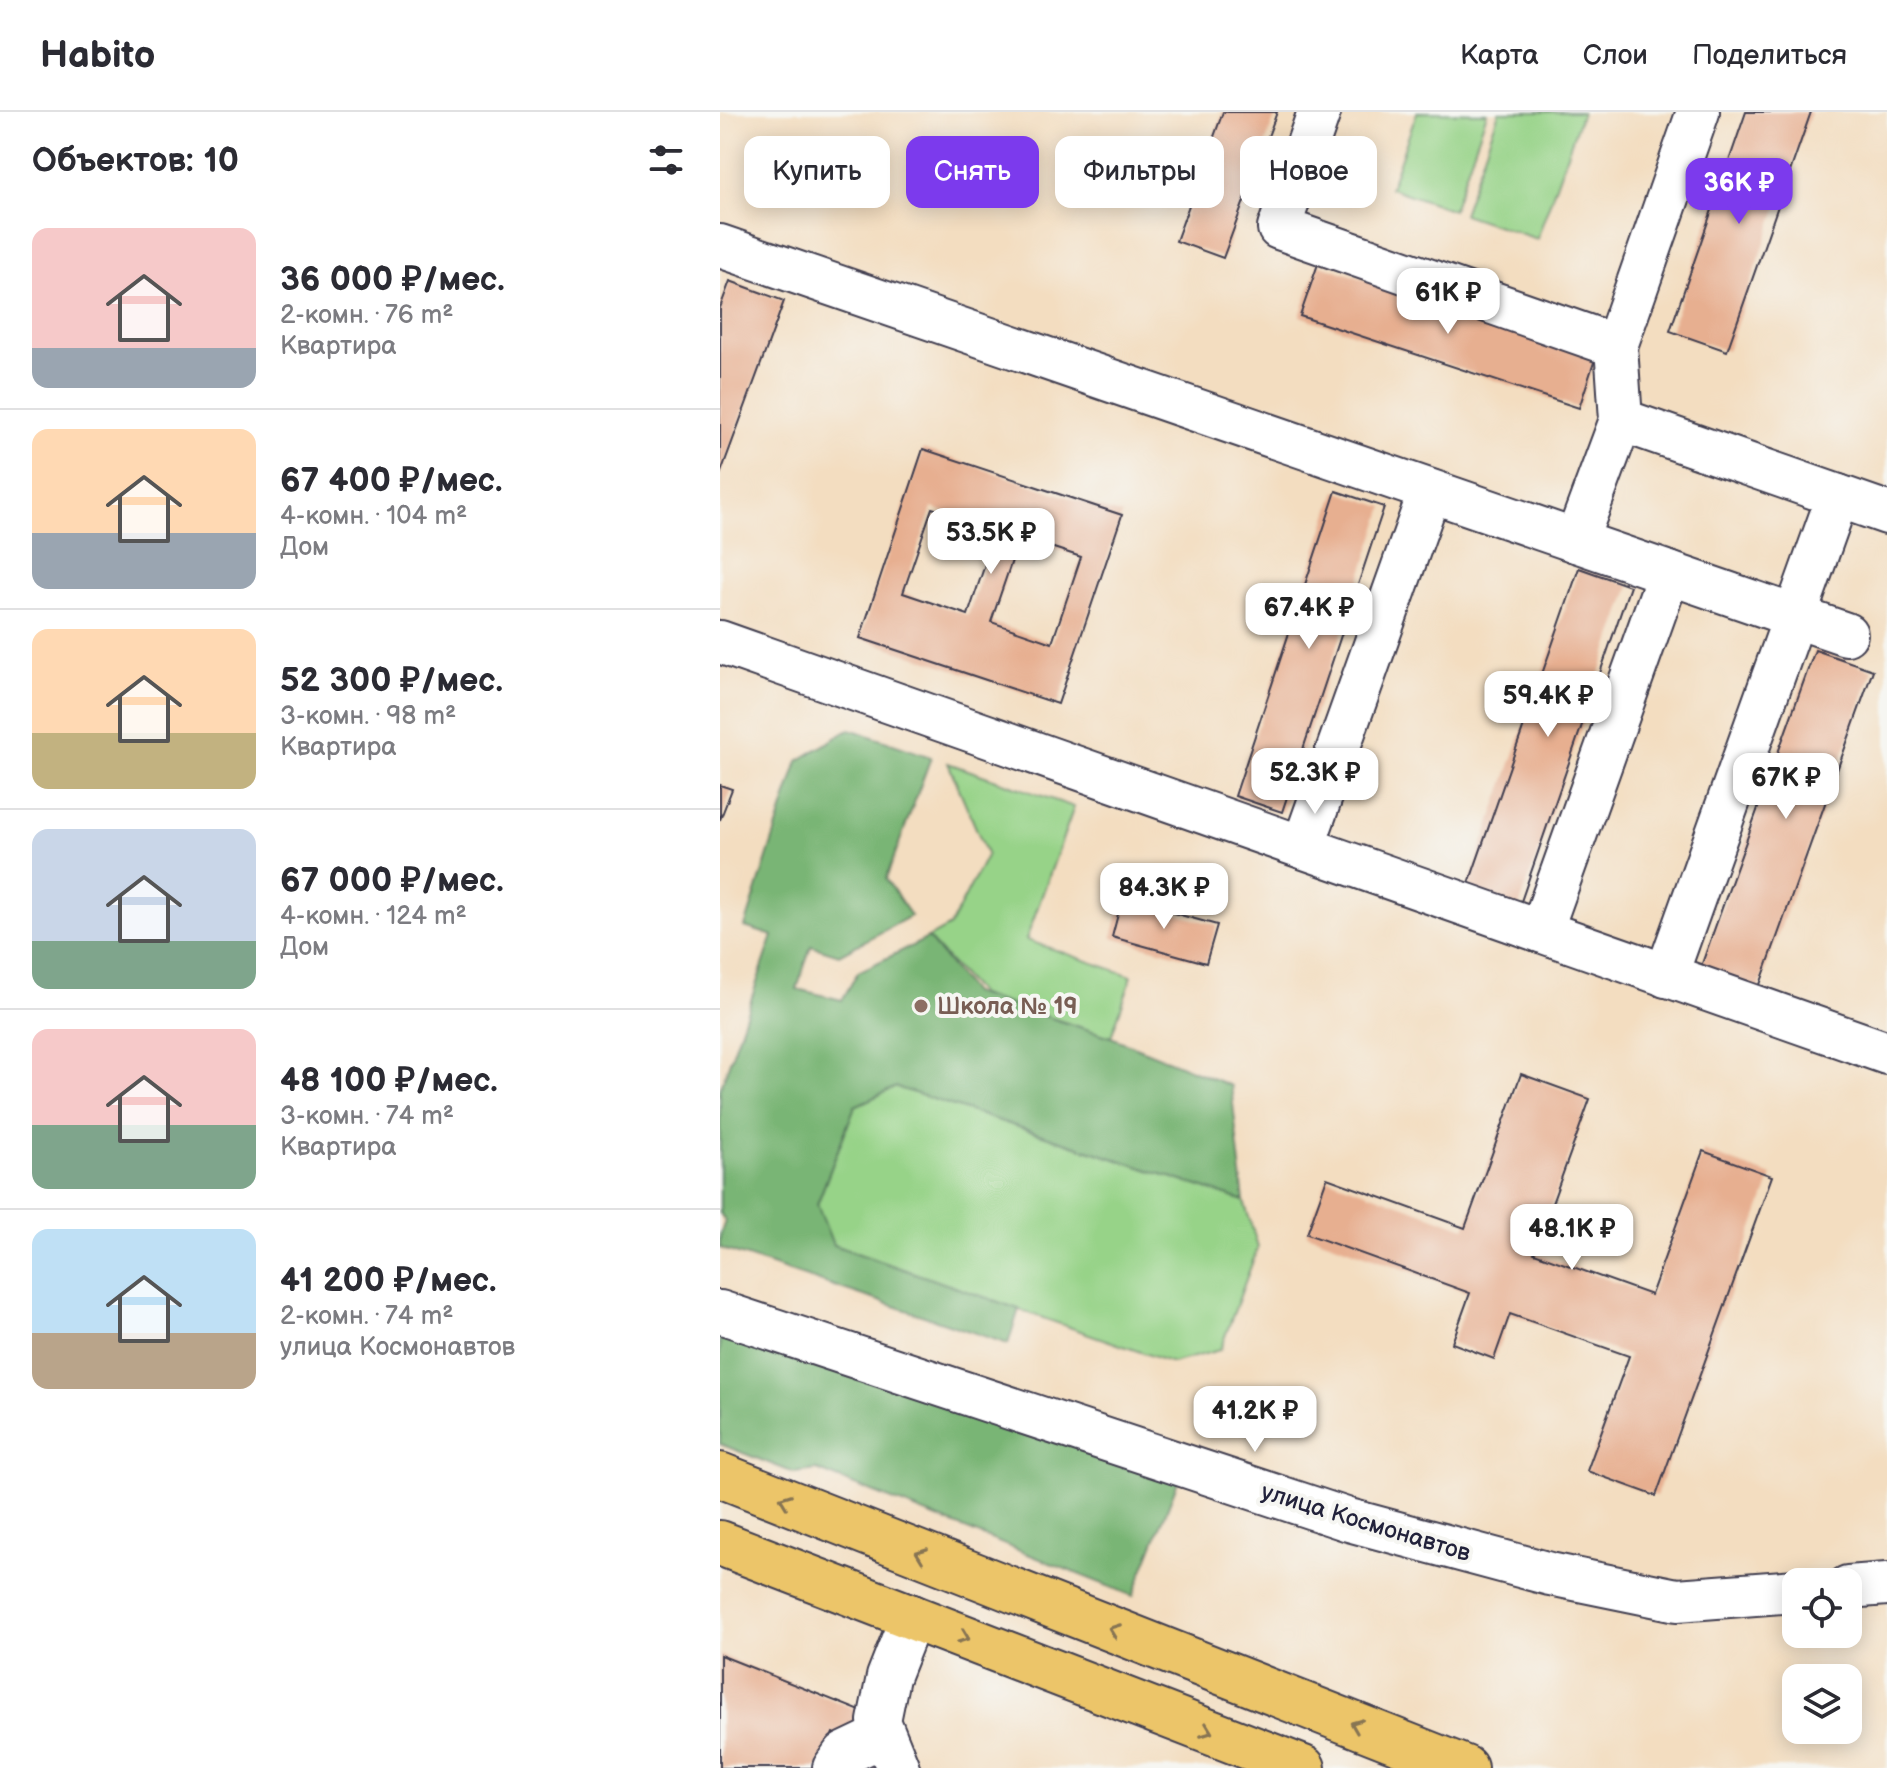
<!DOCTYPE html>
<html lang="ru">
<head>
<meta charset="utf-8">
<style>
	body { margin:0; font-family:"Balsamiq Sans",sans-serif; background:#f2f2f3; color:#2b2b33; height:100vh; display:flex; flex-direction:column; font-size:30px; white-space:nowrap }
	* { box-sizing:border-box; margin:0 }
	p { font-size:26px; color:#7c7c81 }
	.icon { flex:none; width:44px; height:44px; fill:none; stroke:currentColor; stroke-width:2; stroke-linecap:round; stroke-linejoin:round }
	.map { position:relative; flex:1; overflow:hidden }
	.details { display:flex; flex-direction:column; background:#fff; width:720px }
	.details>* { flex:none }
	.hud { position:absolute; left:24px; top:24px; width:760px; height:72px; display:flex; gap:16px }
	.buttons { position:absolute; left:1062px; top:1456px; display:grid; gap:16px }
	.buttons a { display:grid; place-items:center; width:80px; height:80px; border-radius:16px; background:#fff; box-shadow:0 4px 20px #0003; font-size:40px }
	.price { position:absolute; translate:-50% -68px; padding:0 18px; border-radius:16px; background:#fff; color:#222; font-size:26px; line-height:52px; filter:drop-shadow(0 2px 4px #0008) }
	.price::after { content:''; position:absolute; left:50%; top:48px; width:24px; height:18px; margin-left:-12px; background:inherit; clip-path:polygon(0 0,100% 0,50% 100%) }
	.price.current { background:#7c3aed; color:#fff }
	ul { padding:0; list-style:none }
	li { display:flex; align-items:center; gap:24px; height:200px; padding:0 32px }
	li+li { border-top:2px solid #e1e1e2 }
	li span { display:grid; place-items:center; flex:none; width:224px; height:160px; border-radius:16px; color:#555 }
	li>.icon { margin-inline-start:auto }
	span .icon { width:96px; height:96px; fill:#fffc; stroke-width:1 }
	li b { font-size:34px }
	h2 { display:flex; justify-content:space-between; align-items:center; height:96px; padding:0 32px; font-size:34px }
	.chip { padding:0 28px; border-radius:16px; background:#fff; box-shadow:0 4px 20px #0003; font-size:28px; line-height:72px }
	.chip.current { background:#7c3aed; color:#fff }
	header { display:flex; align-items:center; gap:48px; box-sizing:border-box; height:112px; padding:0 40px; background:#fff; border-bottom:2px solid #e1e1e2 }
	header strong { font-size:38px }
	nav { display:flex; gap:44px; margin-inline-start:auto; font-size:28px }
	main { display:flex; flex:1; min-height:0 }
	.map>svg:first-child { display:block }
	.green { fill:#97d388; stroke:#5c7a62; stroke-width:2 }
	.forest { fill:#79b574; stroke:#4e6c58; stroke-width:2 }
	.building { fill:#e7af90; fill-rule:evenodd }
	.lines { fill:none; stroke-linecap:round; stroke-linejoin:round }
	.minor-casing { stroke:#413e4f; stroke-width:46 }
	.major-casing { stroke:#413e4f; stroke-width:48 }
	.minor { stroke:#fff; stroke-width:42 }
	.major { stroke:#ecc569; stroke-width:44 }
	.oneway { stroke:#877452 }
	.education-dot { fill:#8d6e63; stroke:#f6f6f2; stroke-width:3 }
	.labels { text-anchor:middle; stroke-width:8; stroke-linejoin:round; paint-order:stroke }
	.education-label { font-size:24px; font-weight:bold; fill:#785e54; stroke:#f6f6f2; text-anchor:start }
	.street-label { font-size:24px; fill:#22223b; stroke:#f6f6f2 }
</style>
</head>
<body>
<header>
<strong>Habito</strong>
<nav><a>Карта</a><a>Слои</a><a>Поделиться</a></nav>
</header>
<main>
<section class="details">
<h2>Объектов: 10<svg class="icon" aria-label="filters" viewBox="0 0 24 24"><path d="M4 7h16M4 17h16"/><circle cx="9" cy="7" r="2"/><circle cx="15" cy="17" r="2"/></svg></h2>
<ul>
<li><span style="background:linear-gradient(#f6c9c9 75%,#9aa5b1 0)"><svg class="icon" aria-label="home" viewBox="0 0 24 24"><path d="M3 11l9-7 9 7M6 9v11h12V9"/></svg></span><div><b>36 000 ₽/мес.</b><p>2-комн. · 76 m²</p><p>Квартира</p></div></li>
<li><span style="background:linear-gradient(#ffd9b3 65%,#9aa5b1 0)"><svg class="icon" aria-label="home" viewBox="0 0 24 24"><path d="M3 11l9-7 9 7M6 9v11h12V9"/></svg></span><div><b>67 400 ₽/мес.</b><p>4-комн. · 104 m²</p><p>Дом</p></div></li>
<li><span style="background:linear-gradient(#ffd9b3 65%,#c2b280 0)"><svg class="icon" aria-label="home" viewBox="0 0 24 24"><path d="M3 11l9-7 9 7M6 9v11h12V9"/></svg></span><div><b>52 300 ₽/мес.</b><p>3-комн. · 98 m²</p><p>Квартира</p></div></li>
<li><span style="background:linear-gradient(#c9d6e8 70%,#7fa58c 0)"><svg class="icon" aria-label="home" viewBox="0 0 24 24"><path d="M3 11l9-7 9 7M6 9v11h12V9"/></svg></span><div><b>67 000 ₽/мес.</b><p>4-комн. · 124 m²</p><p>Дом</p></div></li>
<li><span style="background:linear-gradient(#f6c9c9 60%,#7fa58c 0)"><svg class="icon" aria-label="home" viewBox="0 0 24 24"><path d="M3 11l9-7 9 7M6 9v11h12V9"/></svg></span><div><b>48 100 ₽/мес.</b><p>3-комн. · 74 m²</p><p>Квартира</p></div></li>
<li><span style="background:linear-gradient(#bfe0f5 65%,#b9a48a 0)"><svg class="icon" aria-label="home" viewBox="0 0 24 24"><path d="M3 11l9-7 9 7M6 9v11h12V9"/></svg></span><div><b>41 200 ₽/мес.</b><p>2-комн. · 74 m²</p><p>улица Космонавтов</p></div></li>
</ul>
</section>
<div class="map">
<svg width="1167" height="1656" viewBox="0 0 1167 1656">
	<rect width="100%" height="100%" fill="#f6f6f2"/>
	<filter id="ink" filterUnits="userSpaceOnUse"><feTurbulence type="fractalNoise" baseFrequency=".0125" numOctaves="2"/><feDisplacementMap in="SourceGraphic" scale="16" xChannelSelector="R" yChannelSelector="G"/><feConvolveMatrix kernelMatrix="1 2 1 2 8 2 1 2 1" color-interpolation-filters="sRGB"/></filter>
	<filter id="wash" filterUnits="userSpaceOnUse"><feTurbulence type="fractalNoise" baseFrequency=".006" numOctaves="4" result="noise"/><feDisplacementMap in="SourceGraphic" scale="32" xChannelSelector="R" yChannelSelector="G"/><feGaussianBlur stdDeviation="1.8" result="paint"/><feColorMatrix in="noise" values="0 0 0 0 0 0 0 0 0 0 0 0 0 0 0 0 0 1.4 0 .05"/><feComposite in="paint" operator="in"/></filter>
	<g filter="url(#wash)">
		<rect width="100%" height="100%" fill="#f3ddc0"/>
		<g class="green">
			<path d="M697 0 767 1 733 98 670 76Z"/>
			<path d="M779 0H862L817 127 743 102Z"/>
			<path d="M228 651 354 695 306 828 412 864 391 925 260 883 208 826 230 814 267 742Z"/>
			<path d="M176 975 524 1089 538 1135 500 1238 452 1251 113 1133 97 1093 135 994Z"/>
		</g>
		<g class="forest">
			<path d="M130 617 211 645 166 767 191 804 119 843 91 834 77 877 122 888 138 860 208 826 252 881 391 925 511 974 524 1089 176 975 135 994 97 1092 113 1133 299 1197 288 1232 0 1136V1124L5 1109 0 1101V978L53 824 25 815 78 649Z"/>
			<path d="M0 1200 464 1354 413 1484 97 1358 74 1361 0 1332Z"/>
		</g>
		<g id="blocks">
			<g class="building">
				<path d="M503 0H557L503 146 456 129Z"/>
				<path d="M1026 0H1091L1007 239 950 219Z"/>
				<path d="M598 152 876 244 859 296 580 204Z"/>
				<path d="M10 169 64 189 0 363V196Z"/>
				<path d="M203 337 402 403 338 592 140 526ZM212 396 277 417 248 503 183 481ZM300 425 361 445 332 531 271 510Z"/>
				<path d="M616 379 664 395 562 700 515 684Z"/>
				<path d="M859 456 910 474 798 798 746 780Z"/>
				<path d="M1095 538 1153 558 1037 881 979 860Z"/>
				<path d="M0 673 12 677 0 708Z"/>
				<path d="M402 787 497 813 486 851 392 825Z"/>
				<path d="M801 962 870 987 814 1141 931 1183 983 1039 1052 1064 936 1384 867 1359 909 1244 790 1202 774 1247 732 1231 750 1181 587 1122 607 1066 745 1116Z"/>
				<path d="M0 1543 143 1600 134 1629 113 1621 98 1656H0Z"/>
			</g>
		</g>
	</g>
	<g filter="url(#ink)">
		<use href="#blocks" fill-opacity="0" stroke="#413e4f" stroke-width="2"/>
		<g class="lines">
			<g class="minor-casing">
				<g id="minor">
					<path d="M599 0 559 116 896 234"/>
					<path d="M0 134 1126 522"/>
					<path d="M901 308 1167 401"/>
					<path d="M856 429 901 308 896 234 978 0"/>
					<path d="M0 530 1167 941"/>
					<path d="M583 735 710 379"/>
					<path d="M821 819 949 461"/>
					<path d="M946 864 1118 384"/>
					<path d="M0 1200 629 1408 830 1462 957 1488 1076 1479"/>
					<path d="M1128 1475 1167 1472"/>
					<path d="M114 1656 124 1642 164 1623"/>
					<path d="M178 1656 159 1609 168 1565 192 1504"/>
				</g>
			</g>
			<g class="major-casing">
				<g id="major">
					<path d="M0 1363 745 1656"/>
					<path d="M0 1431 583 1656"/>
				</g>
			</g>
			<use href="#minor" class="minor"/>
			<use href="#major" class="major"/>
		</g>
		<defs><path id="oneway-chevron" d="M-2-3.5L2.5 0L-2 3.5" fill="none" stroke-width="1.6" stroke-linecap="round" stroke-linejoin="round" transform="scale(2)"/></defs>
		<g class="oneway">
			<use href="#oneway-chevron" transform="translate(65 1388) rotate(-159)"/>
			<use href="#oneway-chevron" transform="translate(201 1442) rotate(-159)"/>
			<use href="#oneway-chevron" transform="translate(394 1518) rotate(-159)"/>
			<use href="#oneway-chevron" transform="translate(244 1525) rotate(21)"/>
			<use href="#oneway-chevron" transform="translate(636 1613) rotate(-158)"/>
			<use href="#oneway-chevron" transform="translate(487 1619) rotate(21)"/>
		</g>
	</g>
	<circle class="education-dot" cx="201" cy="894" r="8"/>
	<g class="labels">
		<g class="education-label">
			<text x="217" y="902">Школа № 19</text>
		</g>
		<g class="street-label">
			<text transform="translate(646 1410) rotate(17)" y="8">улица Космонавтов</text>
		</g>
	</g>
</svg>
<div class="buttons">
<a><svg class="icon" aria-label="locate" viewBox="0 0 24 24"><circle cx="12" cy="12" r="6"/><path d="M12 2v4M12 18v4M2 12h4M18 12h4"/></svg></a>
<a><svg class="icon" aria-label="layers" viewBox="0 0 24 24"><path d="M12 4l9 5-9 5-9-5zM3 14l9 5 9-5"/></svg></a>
</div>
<b class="price current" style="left:1019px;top:114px">36K ₽</b>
<b class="price" style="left:728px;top:224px">61K ₽</b>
<b class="price" style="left:271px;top:464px">53.5K ₽</b>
<b class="price" style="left:589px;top:539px">67.4K ₽</b>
<b class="price" style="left:828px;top:627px">59.4K ₽</b>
<b class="price" style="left:595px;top:704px">52.3K ₽</b>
<b class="price" style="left:1066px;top:709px">67K ₽</b>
<b class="price" style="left:444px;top:819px">84.3K ₽</b>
<b class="price" style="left:852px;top:1160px">48.1K ₽</b>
<b class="price" style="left:535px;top:1342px">41.2K ₽</b>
<div class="hud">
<a class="chip">Купить</a>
<a class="chip current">Снять</a>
<a class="chip">Фильтры</a>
<a class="chip">Новое</a>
</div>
</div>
</main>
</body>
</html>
